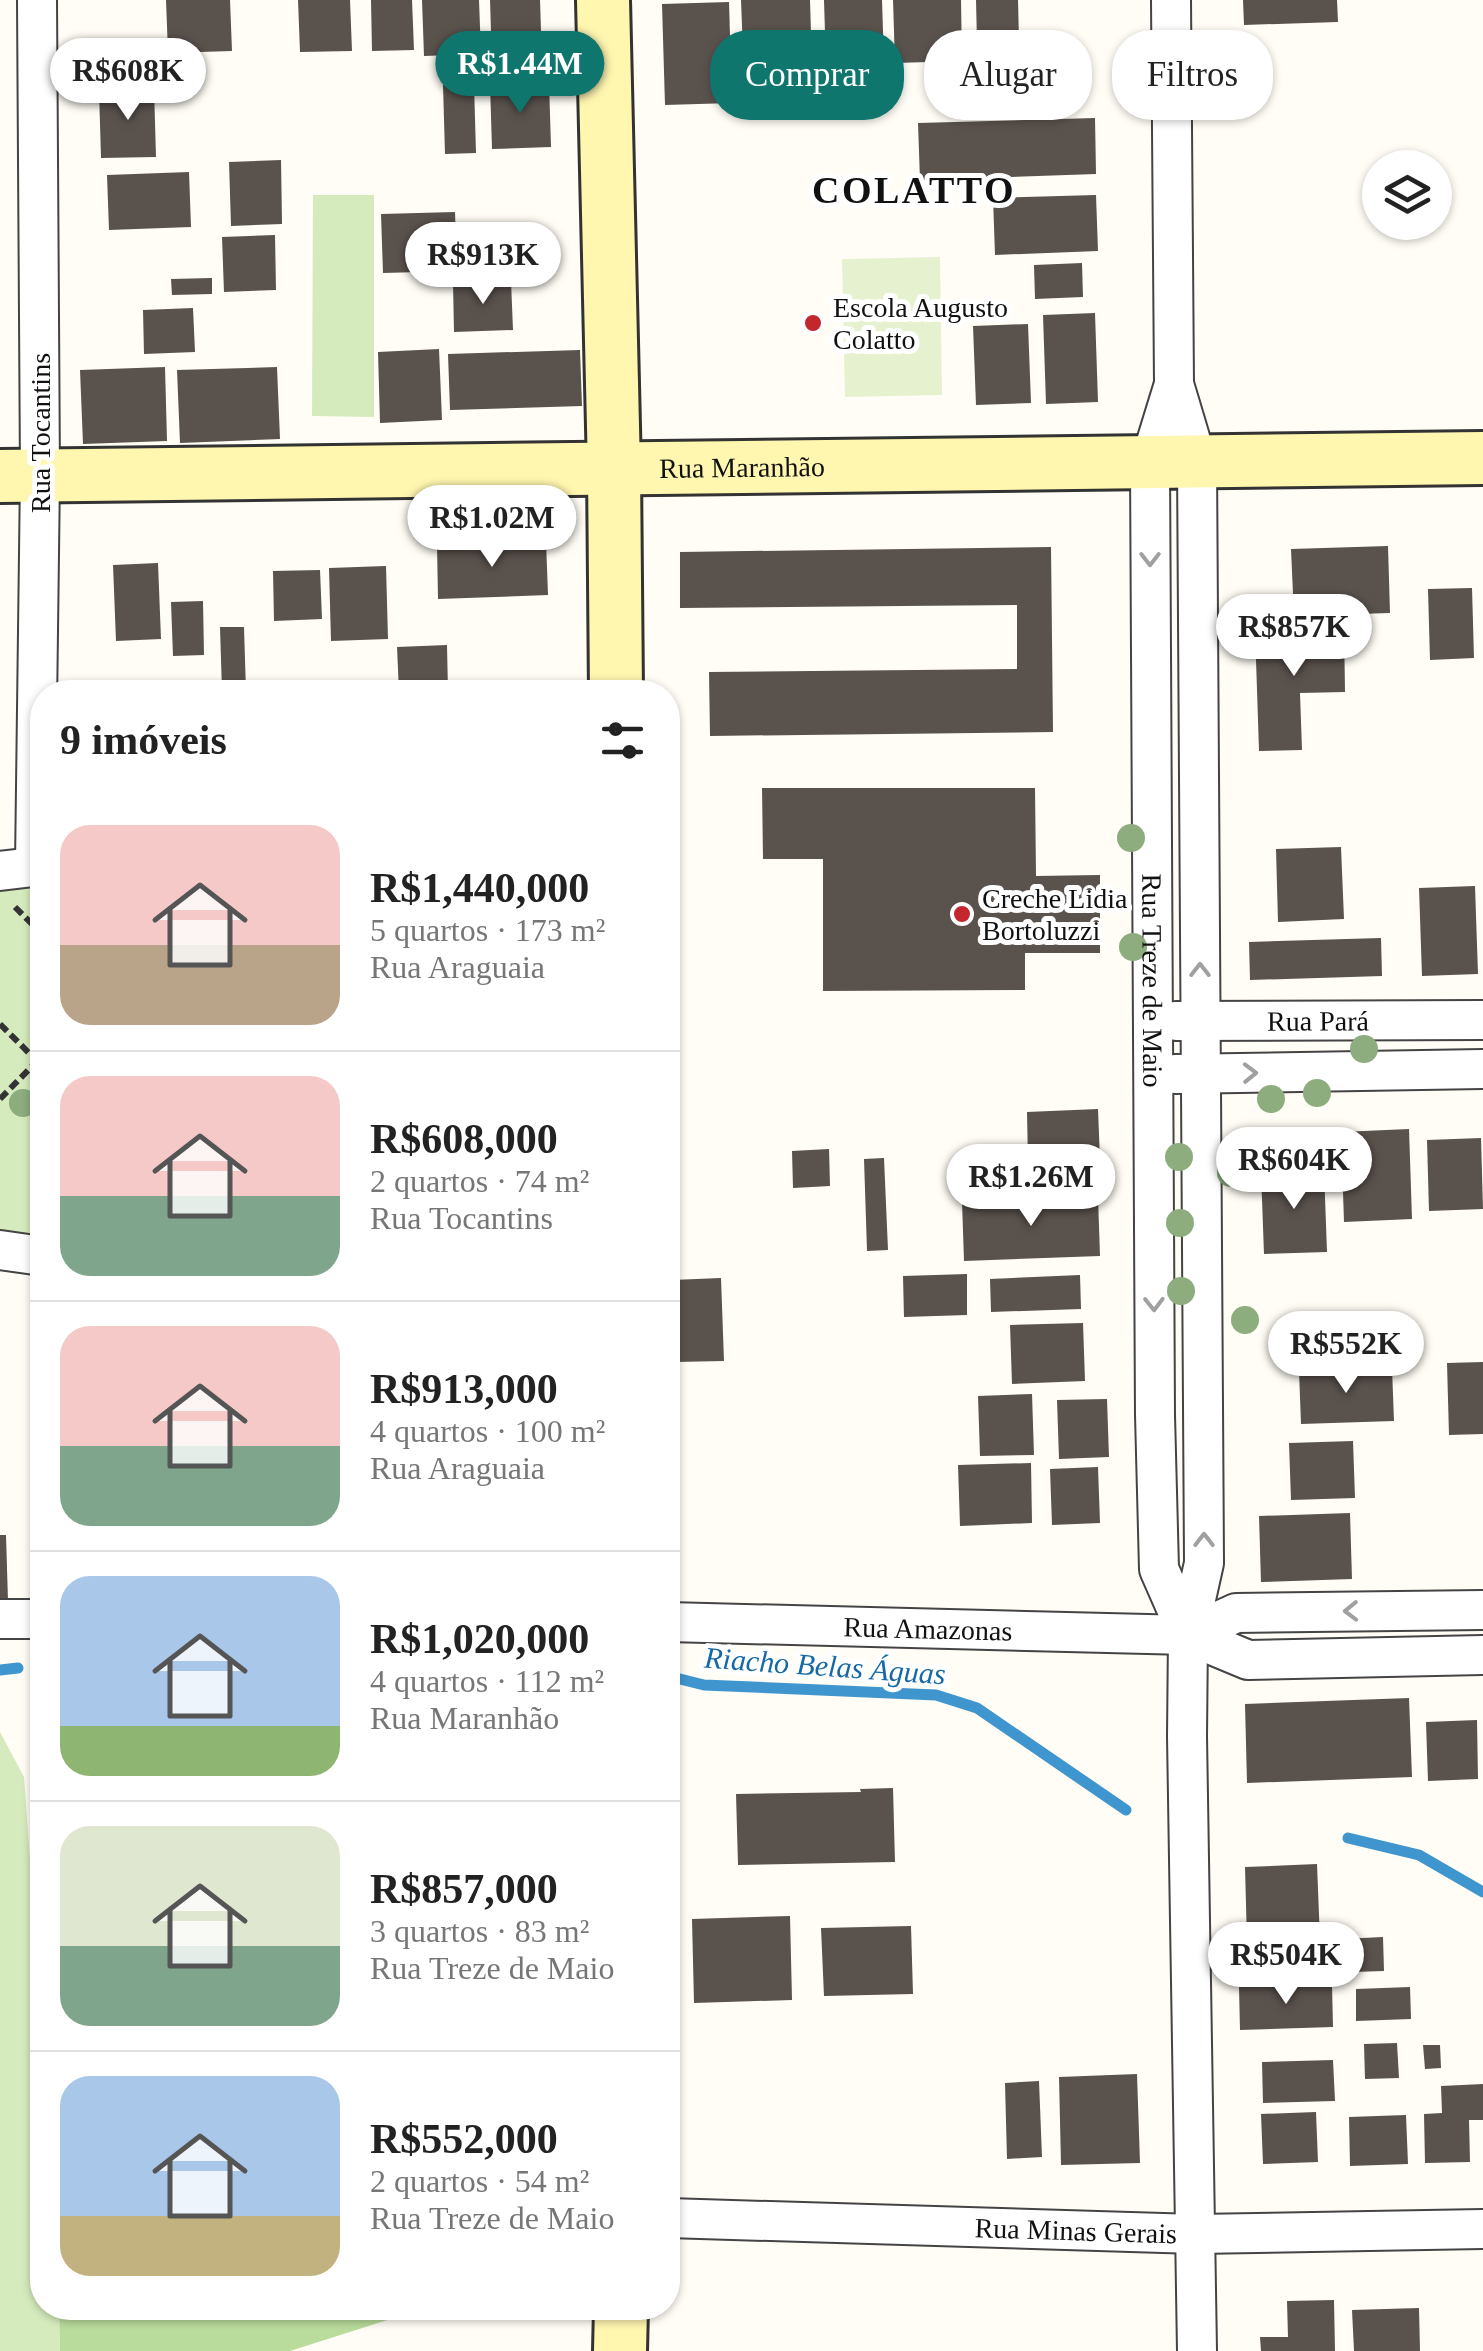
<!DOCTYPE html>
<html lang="pt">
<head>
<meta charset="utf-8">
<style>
	body { margin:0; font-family:"Times New Roman",serif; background:#f2f2f2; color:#222; height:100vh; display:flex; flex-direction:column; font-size:38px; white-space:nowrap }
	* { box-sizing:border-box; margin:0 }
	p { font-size:32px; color:#767676 }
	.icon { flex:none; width:55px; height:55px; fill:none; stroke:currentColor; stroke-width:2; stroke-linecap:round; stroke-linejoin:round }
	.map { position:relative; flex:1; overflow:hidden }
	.panel { position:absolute; left:30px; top:680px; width:650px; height:1640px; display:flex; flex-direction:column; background:#fff; border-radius:40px; box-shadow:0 2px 8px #0004 }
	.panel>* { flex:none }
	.hud { position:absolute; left:710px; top:30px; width:622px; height:90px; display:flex; gap:20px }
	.tools { position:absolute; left:1362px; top:150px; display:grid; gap:20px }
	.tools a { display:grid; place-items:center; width:90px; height:90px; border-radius:50%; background:#fff; box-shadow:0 2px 8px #0004; font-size:50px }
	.price { position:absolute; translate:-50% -85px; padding:0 22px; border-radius:35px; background:#fff; color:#222; font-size:32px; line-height:65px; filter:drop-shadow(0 2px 5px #0008) }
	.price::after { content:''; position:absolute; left:50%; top:60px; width:30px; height:22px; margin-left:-15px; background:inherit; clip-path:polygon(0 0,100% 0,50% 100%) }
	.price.current { background:#0f766e; color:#fff }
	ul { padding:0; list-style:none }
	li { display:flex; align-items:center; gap:30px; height:250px; padding:0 30px }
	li+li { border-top:2px solid #e0e0e0 }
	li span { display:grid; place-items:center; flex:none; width:280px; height:200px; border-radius:30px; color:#555 }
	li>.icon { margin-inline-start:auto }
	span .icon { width:120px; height:120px; fill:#fffc; stroke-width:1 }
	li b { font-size:42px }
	h2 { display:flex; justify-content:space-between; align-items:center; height:120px; padding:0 30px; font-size:42px }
	.tag { padding:0 35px; border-radius:40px; background:#fff; box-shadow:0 2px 8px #0004; font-size:35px; line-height:90px }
	.tag.current { background:#0f766e; color:#fff }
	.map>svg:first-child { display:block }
	.green { fill:#d5ebbd }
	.forest { fill:#b9dc9c }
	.pitch { fill:#e6f2cf }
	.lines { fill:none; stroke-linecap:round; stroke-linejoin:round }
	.stream { stroke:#3f96cf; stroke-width:11 }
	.building { fill:#5a524d }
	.street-casing { stroke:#444; stroke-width:42 }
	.secondary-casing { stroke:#333; stroke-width:58 }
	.path { stroke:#333; stroke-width:6; stroke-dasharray:10 5; stroke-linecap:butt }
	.street { stroke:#fff; stroke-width:38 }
	.secondary { stroke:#fff6b0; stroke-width:52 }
	.tree { fill:#8dad7f }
	.oneway { stroke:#a0a0a0 }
	.poi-dot { fill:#c4262e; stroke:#fff; stroke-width:4 }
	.labels { text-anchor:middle; stroke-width:10; stroke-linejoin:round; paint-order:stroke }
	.poi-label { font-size:28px; fill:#111; stroke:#fff; text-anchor:start }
	.street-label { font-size:28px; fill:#111; stroke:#fff }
	.water-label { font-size:30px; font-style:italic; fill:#1768a6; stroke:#fff }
	.district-label { font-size:38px; font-weight:bold; letter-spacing:2.5px; fill:#111; stroke:#fff }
</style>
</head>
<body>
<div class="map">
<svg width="1483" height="2351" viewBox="0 0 1483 2351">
	<rect width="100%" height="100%" fill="#fffdf5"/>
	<g class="green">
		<path d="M313 195H374V417L312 416Z"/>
		<path d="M42 878V1239L0 1235V883Z"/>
		<path d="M0 1732 24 1777 42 2024V2308H59L60 2351H0Z"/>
	</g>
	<path class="forest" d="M59 2308H425L290 2351H60Z"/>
	<path class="pitch" d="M940 257 942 395 845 397 842 259Z"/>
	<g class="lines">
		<g class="stream">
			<path d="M0 1670 18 1668"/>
			<path d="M668 1676 704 1685 936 1695 977 1708 1126 1810"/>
			<path d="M1348 1838 1419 1855 1483 1892"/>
		</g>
	</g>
	<g class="building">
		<path d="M166 0H230L232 51 168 53Z"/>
		<path d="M298 0H350L352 51 300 52Z"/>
		<path d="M371 0H412L414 50 372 51Z"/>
		<path d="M422 0H479L481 54 424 56Z"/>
		<path d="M490 0H540L542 62 492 64Z"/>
		<path d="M741 0H810L813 100 745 103Z"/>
		<path d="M824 0H882L885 96 827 98Z"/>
		<path d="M893 0H961L962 61 895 63Z"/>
		<path d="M976 0H1018L1020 82 978 84Z"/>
		<path d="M1243 0H1337L1338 22 1244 25Z"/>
		<path d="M729 2 732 103 665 105 662 4Z"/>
		<path d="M549 83 551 147 492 149 490 85Z"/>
		<path d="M474 84 476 153 445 154 443 85Z"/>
		<path d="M154 88 156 157 101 158 99 90Z"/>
		<path d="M1095 118 1096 174 920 180 918 123Z"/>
		<path d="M281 160 282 224 231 226 229 162Z"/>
		<path d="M189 172 191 227 109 230 107 175Z"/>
		<path d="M1096 195 1098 251 995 255 993 198Z"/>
		<path d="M455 212 457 271 383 273 381 214Z"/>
		<path d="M275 235 276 290 224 292 222 237Z"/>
		<path d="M1082 263 1083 297 1035 299 1034 265Z"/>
		<path d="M212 278V294L172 295 171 279Z"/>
		<path d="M511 281 513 330 454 332 453 283Z"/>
		<path d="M193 308 195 352 144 354 143 310Z"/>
		<path d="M1095 313 1098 402 1046 404 1043 315Z"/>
		<path d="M1028 324 1031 403 976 405 973 326Z"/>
		<path d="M439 349 442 420 380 423 378 352Z"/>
		<path d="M580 350 582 406 450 410 448 354Z"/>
		<path d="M165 367 167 441 83 444 80 370Z"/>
		<path d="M277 367 280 439 180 443 177 370Z"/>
		<path d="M546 541 548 595 438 599 437 545Z"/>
		<path d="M1388 546 1390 613 1294 616 1291 549Z"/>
		<path d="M1051 547 1053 732 710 736 709 672 1017 669V605L680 608V552Z"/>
		<path d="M158 563 161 639 116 641 113 565Z"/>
		<path d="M386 566 388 639 331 641 329 568Z"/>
		<path d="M320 570 322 619 274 621 273 571Z"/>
		<path d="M1472 588 1474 658 1430 660 1428 589Z"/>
		<path d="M203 601 204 655 173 656 171 602Z"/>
		<path d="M1344 626 1345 692 1300 693 1302 750 1259 751 1255 629Z"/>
		<path d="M220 627H244L246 692H222Z"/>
		<path d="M447 645 448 692H399L397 647Z"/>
		<path d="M762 788H1035L1036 876 1100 875V953H1025V990L823 991V859H763Z"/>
		<path d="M1341 847 1344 919 1278 922 1276 849Z"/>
		<path d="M1475 886 1478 974 1422 976 1419 888Z"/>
		<path d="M1381 938 1382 976 1250 980 1249 942Z"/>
		<path d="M1098 1109 1100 1160 1028 1163 1027 1112Z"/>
		<path d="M1409 1129 1412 1219 1344 1222 1341 1132Z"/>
		<path d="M1481 1138 1483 1209 1429 1211 1427 1140Z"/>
		<path d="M829 1149 830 1186 793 1188 792 1151Z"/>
		<path d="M884 1158 888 1250 867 1251 864 1159Z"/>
		<path d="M1324 1170 1327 1252 1264 1254 1261 1172Z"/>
		<path d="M1098 1197 1100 1256 964 1261 962 1201Z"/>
		<path d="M967 1274V1315L904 1317 903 1276Z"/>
		<path d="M1080 1275 1081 1309 991 1312 990 1279Z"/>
		<path d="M721 1278 724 1361 675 1362 672 1280Z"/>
		<path d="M1083 1323 1085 1381 1012 1384 1010 1325Z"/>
		<path d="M1483 1362V1434L1449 1435 1447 1363Z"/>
		<path d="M1392 1368 1394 1421 1301 1424 1299 1371Z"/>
		<path d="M1032 1394 1034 1455 980 1456 978 1396Z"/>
		<path d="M1107 1399 1109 1457 1059 1459 1057 1400Z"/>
		<path d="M1353 1441 1355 1498 1291 1500 1289 1443Z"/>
		<path d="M1031 1463 1032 1523 960 1526 958 1465Z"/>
		<path d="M1098 1467 1100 1523 1052 1525 1050 1469Z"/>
		<path d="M1350 1513 1352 1579 1261 1582 1259 1516Z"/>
		<path d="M0 1535H6L8 1601H0Z"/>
		<path d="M1409 1698 1412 1777 1247 1783 1245 1704Z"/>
		<path d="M1477 1720 1478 1779 1428 1781 1426 1722Z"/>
		<path d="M893 1788 895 1862 738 1865 736 1794 861 1792 860 1789Z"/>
		<path d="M1317 1864 1320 1940 1383 1937 1384 1971 1321 1973 1320 1940 1247 1942 1245 1867Z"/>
		<path d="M790 1916 792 2000 694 2003 692 1919Z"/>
		<path d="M911 1926 913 1994 824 1996 821 1928Z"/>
		<path d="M1332 1984 1333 2027 1240 2030 1239 1987Z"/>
		<path d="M1410 1987 1411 2019 1356 2021V1989Z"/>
		<path d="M1397 2043 1399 2078 1365 2079 1364 2044Z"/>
		<path d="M1423 2045H1440L1441 2068 1425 2069Z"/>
		<path d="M1333 2060 1335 2101 1263 2103 1262 2062Z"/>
		<path d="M1137 2074 1140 2163 1061 2165 1059 2077Z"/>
		<path d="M1039 2081 1042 2157 1007 2159 1005 2083Z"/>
		<path d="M1483 2084V2120H1469L1470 2162 1425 2163 1424 2114 1442 2113 1441 2086Z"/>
		<path d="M1316 2112 1318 2162 1263 2164 1261 2114Z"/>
		<path d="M1406 2115 1408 2164 1350 2166 1349 2117Z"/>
		<path d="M1334 2300 1335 2351H1261L1260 2337H1288L1287 2301Z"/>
		<path d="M1419 2308 1420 2351H1354L1352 2310Z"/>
	</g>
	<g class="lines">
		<g class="street-casing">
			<g id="street">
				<path d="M1171 0 1174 384 1197 461 1204 1563 1188 1635 1187 1736 1197 2351"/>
				<path id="s1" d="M1174 384 1150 462 1155 1415 1159 1569 1188 1635"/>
				<path d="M35 865 40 475 37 0"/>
				<path d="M0 871 42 866"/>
				<path id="s2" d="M1176 1021 1483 1020"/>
				<path d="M1175 1074 1483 1069"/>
				<path d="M0 1250 42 1256"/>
				<path d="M0 1619H42"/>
				<path id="s3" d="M668 1622 1188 1635 1248 1660 1483 1655"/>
				<path d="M1188 1635 1236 1613 1483 1610"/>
				<path id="s4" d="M668 2218 1196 2234 1483 2229"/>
			</g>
		</g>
		<g class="secondary-casing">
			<g id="secondary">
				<path d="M603 0 614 469 616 692"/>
				<path id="s5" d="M0 476 1483 458"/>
				<path d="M620 2351 621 2308"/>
			</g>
		</g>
		<g class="path">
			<path d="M15 907 42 934"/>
			<path d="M0 1024 42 1066"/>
			<path d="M0 1099 42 1056"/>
		</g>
		<use href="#street" class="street"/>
		<use href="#secondary" class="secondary"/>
	</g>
	<g class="tree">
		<circle cx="1131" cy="838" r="14"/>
		<circle cx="1133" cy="947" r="14"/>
		<circle cx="1364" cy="1049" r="14"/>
		<circle cx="1317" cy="1093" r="14"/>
		<circle cx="1271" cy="1099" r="14"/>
		<circle cx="23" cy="1103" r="14"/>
		<circle cx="1179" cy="1157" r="14"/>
		<circle cx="1231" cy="1173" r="14"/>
		<circle cx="1180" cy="1223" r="14"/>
		<circle cx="1181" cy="1291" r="14"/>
		<circle cx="1245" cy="1320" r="14"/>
	</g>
	<defs><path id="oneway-chevron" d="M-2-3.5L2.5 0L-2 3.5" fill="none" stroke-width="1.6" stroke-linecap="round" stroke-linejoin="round" transform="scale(2.5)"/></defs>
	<g class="oneway">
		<use href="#oneway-chevron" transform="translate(1150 559) rotate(90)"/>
		<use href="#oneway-chevron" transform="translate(1200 970) rotate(-90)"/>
		<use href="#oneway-chevron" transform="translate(1250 1073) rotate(-1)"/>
		<use href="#oneway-chevron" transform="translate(1154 1304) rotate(89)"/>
		<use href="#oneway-chevron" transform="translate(1204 1540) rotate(-90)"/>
		<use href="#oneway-chevron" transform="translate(1351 1611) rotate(179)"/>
	</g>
	<g class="poi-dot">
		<circle cx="813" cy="323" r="10"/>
		<circle cx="962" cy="914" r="10"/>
	</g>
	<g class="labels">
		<g class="poi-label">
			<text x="833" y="317">Escola Augusto<tspan x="833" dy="32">Colatto</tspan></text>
			<text x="982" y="908">Creche Lidia<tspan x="982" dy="32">Bortoluzzi</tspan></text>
		</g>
		<g class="street-label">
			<text transform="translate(40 433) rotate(-90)" y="10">Rua Tocantins</text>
			<text dy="10" stroke="none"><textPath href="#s5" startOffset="742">Rua Maranhão</textPath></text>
			<text dy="10" stroke="none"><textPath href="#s1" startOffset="600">Rua Treze de Maio</textPath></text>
			<text dy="10" stroke="none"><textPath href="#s2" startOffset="142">Rua Pará</textPath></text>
			<text dy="10" stroke="none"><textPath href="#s3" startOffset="260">Rua Amazonas</textPath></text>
			<text dy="10" stroke="none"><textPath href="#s4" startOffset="408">Rua Minas Gerais</textPath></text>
		</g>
		<g class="water-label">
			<text transform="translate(825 1666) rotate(4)" y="10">Riacho Belas Águas</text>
		</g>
		<g class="district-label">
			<text x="914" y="203">COLATTO</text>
		</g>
	</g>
</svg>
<div class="tools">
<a><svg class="icon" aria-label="layers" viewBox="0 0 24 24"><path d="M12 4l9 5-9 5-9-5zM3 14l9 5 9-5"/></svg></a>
</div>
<b class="price current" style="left:520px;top:116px">R$1.44M</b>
<b class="price" style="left:128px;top:123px">R$608K</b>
<b class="price" style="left:483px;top:307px">R$913K</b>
<b class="price" style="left:492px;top:570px">R$1.02M</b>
<b class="price" style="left:1294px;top:679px">R$857K</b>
<b class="price" style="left:1294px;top:1212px">R$604K</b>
<b class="price" style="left:1031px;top:1229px">R$1.26M</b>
<b class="price" style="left:1346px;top:1396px">R$552K</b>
<b class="price" style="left:1286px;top:2007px">R$504K</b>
<div class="hud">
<a class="tag current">Comprar</a>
<a class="tag">Alugar</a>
<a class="tag">Filtros</a>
</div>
<section class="panel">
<h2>9 imóveis<svg class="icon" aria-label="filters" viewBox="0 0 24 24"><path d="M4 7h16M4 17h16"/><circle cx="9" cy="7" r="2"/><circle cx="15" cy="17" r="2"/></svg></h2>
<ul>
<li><span style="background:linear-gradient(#f6c9c9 60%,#b9a48a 0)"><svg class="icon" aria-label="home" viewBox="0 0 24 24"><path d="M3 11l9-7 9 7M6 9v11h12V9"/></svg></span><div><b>R$1,440,000</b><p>5 quartos · 173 m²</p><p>Rua Araguaia</p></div></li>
<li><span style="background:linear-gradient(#f6c9c9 60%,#7fa58c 0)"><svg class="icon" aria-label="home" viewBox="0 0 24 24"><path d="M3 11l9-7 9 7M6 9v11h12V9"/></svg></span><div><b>R$608,000</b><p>2 quartos · 74 m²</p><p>Rua Tocantins</p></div></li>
<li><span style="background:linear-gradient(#f6c9c9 60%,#7fa58c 0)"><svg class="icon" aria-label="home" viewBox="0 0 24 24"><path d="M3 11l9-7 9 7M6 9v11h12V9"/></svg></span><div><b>R$913,000</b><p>4 quartos · 100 m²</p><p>Rua Araguaia</p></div></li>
<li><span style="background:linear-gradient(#a9c7e8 75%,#8fb573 0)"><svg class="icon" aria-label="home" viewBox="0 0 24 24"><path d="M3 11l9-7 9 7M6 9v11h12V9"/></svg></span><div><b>R$1,020,000</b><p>4 quartos · 112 m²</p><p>Rua Maranhão</p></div></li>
<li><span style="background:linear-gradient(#dfe7d0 60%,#7fa58c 0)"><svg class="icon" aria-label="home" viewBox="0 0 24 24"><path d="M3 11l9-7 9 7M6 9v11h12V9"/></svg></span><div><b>R$857,000</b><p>3 quartos · 83 m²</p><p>Rua Treze de Maio</p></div></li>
<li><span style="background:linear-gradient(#a9c7e8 70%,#c2b280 0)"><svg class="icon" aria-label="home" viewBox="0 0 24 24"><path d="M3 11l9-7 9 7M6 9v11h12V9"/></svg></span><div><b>R$552,000</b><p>2 quartos · 54 m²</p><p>Rua Treze de Maio</p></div></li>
</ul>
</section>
</div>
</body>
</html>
